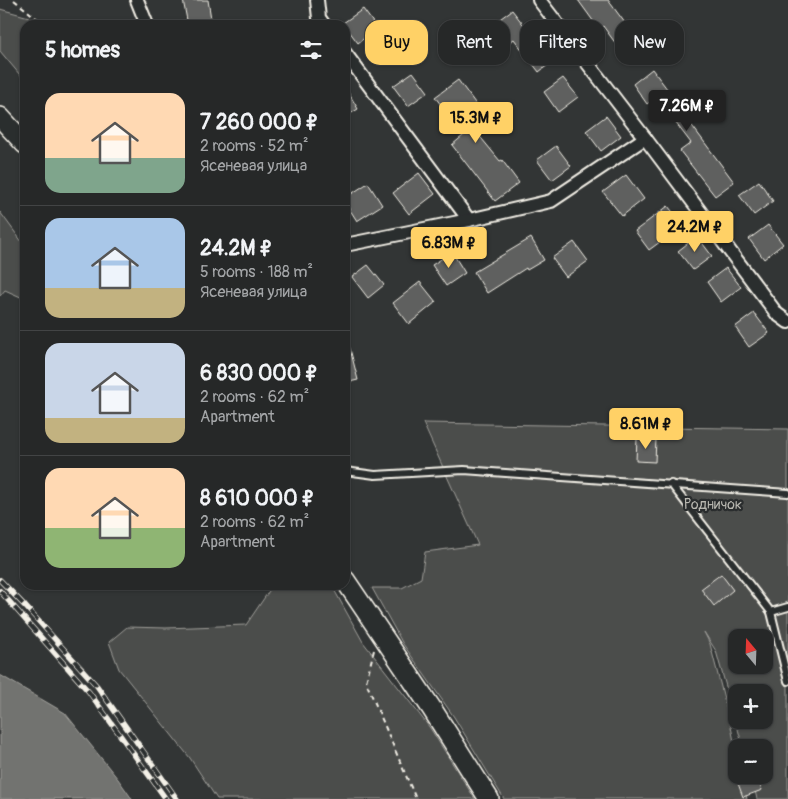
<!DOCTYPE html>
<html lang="en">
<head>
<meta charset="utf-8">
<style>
	body { margin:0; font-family:Pangolin,sans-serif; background:#323434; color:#f1f3f6; height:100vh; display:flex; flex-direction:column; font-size:19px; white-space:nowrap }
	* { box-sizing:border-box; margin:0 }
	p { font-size:16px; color:#a4a6a8 }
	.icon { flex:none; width:28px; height:28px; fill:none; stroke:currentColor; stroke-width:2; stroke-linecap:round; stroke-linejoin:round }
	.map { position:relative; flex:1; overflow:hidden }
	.drawer { position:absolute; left:20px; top:20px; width:330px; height:570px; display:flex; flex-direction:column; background:#262828; border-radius:15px; box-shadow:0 1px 4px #0004,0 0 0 1px #424445 }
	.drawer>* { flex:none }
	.banner { position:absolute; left:365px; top:20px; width:348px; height:45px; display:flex; gap:10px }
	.needle { width:32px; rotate:341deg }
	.tools { position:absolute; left:728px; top:629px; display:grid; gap:10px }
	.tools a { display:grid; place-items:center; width:45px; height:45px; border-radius:10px; background:#262828; box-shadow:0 1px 4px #0004,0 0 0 1px #424445; font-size:25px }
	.price { position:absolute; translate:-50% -42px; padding:0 11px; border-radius:5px; background:#ffd166; color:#111; font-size:16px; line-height:32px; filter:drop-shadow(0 1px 2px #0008) }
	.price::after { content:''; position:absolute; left:50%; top:30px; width:15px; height:11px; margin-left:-8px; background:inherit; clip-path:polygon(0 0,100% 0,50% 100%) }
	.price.active { background:#222; color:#fff }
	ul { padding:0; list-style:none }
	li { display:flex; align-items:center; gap:15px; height:125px; padding:0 25px }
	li+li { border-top:1px solid #424445 }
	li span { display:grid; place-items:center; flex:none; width:140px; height:100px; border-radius:15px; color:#555 }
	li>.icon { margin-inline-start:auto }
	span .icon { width:60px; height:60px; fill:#fffc; stroke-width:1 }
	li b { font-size:21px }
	h2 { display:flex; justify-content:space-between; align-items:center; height:60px; padding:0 25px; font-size:21px }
	.chip { padding:0 18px; border-radius:15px; background:#262828; box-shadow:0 1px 4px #0004,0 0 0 1px #424445; font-size:18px; line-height:45px }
	.chip.active { background:#ffd166; color:#111 }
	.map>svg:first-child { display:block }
	.green { fill:#4b4d4c; stroke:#a09f9a; fill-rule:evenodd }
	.water { fill:#727370; stroke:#a6a5a0 }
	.building { fill:#5f605f; stroke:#f4f1e8 }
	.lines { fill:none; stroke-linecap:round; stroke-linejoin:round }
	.lane-casing { stroke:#f4f1e8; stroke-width:10 }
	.street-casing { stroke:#f4f1e8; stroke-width:16 }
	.secondary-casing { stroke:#f4f1e8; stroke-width:22 }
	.path { stroke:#f4f1e8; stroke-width:2; stroke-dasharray:5 4; stroke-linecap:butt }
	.lane { stroke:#2a2d2e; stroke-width:6 }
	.street { stroke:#2a2d2e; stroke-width:12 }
	.secondary { stroke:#2a2d2e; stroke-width:19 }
	.rail-casing { stroke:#f4f1e8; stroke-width:5.5 }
	.rail { stroke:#2a2d2e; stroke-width:4; stroke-dasharray:11; stroke-linecap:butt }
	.labels { text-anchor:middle; stroke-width:4.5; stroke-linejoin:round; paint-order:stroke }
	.park-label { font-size:14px; fill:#b9b8b1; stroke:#2a2d2e }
</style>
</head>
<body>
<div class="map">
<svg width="788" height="799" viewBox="0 0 788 799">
	<rect width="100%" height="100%" fill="#323535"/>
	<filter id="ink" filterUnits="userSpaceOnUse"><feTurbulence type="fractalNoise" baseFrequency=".02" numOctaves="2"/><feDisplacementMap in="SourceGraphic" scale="10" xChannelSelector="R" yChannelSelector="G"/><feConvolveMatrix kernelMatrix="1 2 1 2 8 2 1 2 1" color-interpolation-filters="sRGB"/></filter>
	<g filter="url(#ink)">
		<g class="green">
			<path d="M0 9 29 17 37 25H25V81L0 51Z"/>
			<path d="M0 212 25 246V296L23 298 5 290 0 296Z"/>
			<path d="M423 423 788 429V799H757L751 775H764V748L743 747 716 651 704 632 710 644 730 722 736 751V775H742L747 799H504L454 717 403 644 372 588H402L421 578 425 552 478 545ZM736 638H764V665H736ZM736 692H764V720H736Z"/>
			<path d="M273 585 332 586 363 642 430 728 475 799H217L190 758 119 669 109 642 127 627 166 628 246 625Z"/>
		</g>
		<path class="water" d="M0 675 65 713 118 779 132 799H0Z"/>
		<g class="building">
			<path d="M183 0H208L212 25H188Z"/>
			<path d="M578 0H608L628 27 632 24 647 44 627 59 603 26 599 29Z"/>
			<path d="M363 9 377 28 358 43 343 23Z"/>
			<path d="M512 10 537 42 543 37 558 57 539 72 514 39 507 44 493 24Z"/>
			<path d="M412 21 427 41 407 56 392 36Z"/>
			<path d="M652 69 677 102 686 96 700 116 690 123 734 182 715 196 680 151 691 143 656 97 647 104 633 84Z"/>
			<path d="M413 72 428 92 408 106 393 86Z"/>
			<path d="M563 78 578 97 558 112 544 92Z"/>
			<path d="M458 80 478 107 464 117 500 161 502 160 519 183 495 201 452 145 464 135 435 97Z"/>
			<path d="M345 87 358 109 345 117Z"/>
			<path d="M606 116 621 136 601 151 586 131Z"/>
			<path d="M556 146 571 166 552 180 537 160Z"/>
			<path d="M419 173 435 194 409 214 393 193Z"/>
			<path d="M626 175 644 199 622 216 603 192Z"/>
			<path d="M759 181 773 201 754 215 739 195Z"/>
			<path d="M368 183 382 205 357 221 345 202V198Z"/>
			<path d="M668 206 683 225 649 250 635 231Z"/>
			<path d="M768 225 783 244 764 259 749 239Z"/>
			<path d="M697 236 712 256 693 270 678 251Z"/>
			<path d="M531 238 544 260 527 270 526 268 487 293 474 272Z"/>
			<path d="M574 242 588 261 566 277 552 258Z"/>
			<path d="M452 252 465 273 446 286 432 265Z"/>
			<path d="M368 265 384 285 368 298 352 277Z"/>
			<path d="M726 268 741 287 721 302 707 282Z"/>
			<path d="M420 282 436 302 409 324 393 303Z"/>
			<path d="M754 313 769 333 749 347 735 327Z"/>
			<path d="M345 341H348L358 380 345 383Z"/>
			<path d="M637 438 656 439 655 462 636 461Z"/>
			<path d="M721 574 733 590 714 606 701 589Z"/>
			<path d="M746 775H757L762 790 743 797 736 778Z"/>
		</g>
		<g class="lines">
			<g class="lane-casing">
				<g id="lane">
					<path d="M345 471 375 475 464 470 788 493"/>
					<path d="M671 484 771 612 788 681"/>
					<path d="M771 612 788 607"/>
				</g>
			</g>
			<g class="street-casing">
				<g id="street">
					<path d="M137 0 147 25"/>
					<path d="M317 0 319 18 324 25"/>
					<path d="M539 0 645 138 777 314 788 322"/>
					<path d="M345 53 469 220"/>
					<path d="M345 245 469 220 551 201 645 138"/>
				</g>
			</g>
			<g class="secondary-casing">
				<g id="secondary">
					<path d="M0 117 25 144"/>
					<path d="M345 580 432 709 489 799"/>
				</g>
			</g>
			<g class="path">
				<path d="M14 0 45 25"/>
				<path d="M374 650 366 682 416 799"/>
			</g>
			<use href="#lane" class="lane"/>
			<use href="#street" class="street"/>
			<use href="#secondary" class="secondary"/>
			<g class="rail-casing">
				<g id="rail">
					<path d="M0 580 25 606 97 686 177 799"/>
					<path d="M0 591 89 692 166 799"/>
				</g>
			</g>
			<use href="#rail" class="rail"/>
		</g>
	</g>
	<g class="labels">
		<g class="park-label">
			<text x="713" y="509">Родничок</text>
		</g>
	</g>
</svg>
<div class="tools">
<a><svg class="needle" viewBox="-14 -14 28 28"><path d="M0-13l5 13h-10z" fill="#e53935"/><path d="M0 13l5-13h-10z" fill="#a4a6a8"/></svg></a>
<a>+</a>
<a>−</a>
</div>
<b class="price active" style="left:687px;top:132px">7.26M ₽</b>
<b class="price" style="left:476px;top:144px">15.3M ₽</b>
<b class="price" style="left:695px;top:253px">24.2M ₽</b>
<b class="price" style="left:449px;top:269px">6.83M ₽</b>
<b class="price" style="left:646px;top:450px">8.61M ₽</b>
<div class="banner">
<a class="chip active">Buy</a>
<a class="chip">Rent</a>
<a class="chip">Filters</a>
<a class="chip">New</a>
</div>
<section class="drawer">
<h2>5 homes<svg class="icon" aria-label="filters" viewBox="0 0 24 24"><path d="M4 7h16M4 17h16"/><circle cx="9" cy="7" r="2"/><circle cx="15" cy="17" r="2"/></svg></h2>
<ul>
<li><span style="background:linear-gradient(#ffd9b3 65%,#7fa58c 0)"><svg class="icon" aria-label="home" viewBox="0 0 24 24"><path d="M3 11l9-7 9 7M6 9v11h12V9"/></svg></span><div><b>7 260 000 ₽</b><p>2 rooms · 52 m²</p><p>Ясеневая улица</p></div></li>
<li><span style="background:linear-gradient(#a9c7e8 70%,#c2b280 0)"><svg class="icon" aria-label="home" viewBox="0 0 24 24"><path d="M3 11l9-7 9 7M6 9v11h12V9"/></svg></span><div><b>24.2M ₽</b><p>5 rooms · 188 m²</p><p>Ясеневая улица</p></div></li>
<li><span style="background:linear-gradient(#c9d6e8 75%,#c2b280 0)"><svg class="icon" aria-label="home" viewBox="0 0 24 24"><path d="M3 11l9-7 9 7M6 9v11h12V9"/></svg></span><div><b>6 830 000 ₽</b><p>2 rooms · 62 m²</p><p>Apartment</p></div></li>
<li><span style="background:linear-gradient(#ffd9b3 60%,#8fb573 0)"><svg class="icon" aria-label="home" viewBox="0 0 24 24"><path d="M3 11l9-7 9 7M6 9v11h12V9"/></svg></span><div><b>8 610 000 ₽</b><p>2 rooms · 62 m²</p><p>Apartment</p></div></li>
</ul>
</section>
</div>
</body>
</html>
